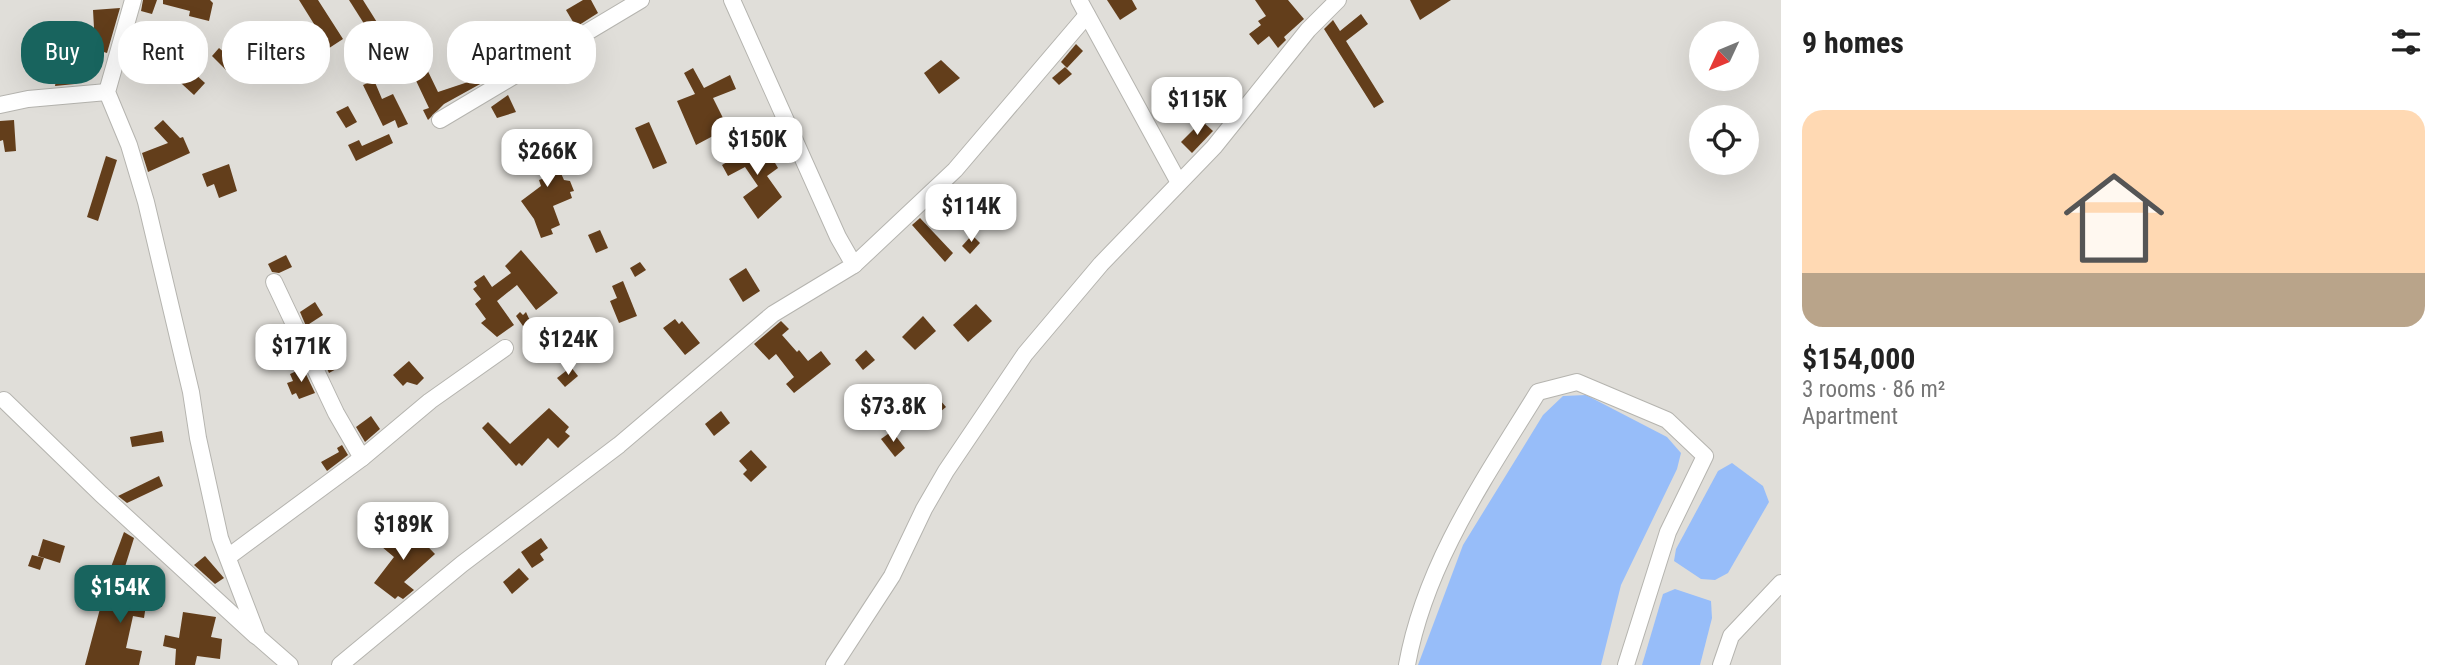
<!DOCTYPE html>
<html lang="en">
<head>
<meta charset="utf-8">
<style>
	body { margin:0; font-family:"Roboto Condensed",sans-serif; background:#f2f2f2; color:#222; height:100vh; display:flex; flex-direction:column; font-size:26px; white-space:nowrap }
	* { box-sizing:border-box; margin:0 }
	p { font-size:23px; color:#767676 }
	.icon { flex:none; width:38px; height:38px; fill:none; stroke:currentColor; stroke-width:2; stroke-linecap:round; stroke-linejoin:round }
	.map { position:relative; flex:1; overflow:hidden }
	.drawer { display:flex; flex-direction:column; background:#fff; width:665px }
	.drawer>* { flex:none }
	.banner { position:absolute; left:21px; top:21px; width:665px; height:63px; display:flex; gap:14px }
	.needle { width:46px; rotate:226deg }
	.buttons { position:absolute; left:1689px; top:21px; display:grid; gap:14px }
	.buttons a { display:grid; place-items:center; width:70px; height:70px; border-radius:50%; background:#fff; box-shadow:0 7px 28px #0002; font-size:35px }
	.price { position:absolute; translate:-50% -60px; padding:0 16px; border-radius:14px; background:#fff; color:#222; font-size:23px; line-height:46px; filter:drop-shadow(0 2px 4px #0008) }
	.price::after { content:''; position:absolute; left:50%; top:42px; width:21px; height:16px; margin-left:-10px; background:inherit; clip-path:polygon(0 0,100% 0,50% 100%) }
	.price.selected { background:#18645e; color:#fff }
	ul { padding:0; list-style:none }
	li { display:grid; align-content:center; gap:14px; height:371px; padding:0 21px }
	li+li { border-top:2px solid #e0e0e0 }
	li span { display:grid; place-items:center; height:217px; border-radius:21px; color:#555 }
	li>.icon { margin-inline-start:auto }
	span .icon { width:126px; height:126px; fill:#fffc; stroke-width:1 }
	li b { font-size:30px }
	h2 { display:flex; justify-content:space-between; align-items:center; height:84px; padding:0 21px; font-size:30px }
	.pill { padding:0 24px; border-radius:28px; background:#fff; box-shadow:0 7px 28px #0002; font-size:24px; line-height:63px }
	.pill.selected { background:#18645e; color:#fff }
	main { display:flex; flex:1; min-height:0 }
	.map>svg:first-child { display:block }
	.water { fill:#97bdf9 }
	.building { fill:#633e1b }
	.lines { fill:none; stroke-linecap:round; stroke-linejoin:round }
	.minor-casing { stroke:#b5b4af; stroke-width:18 }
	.minor { stroke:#fff; stroke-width:16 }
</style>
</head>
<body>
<main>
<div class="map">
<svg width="1781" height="665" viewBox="0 0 1781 665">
	<rect width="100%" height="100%" fill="#e0ded9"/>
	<g class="water">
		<path d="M1586 395 1667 437 1681 453 1677 469 1621 585 1601 665H1418L1463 545 1543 415 1563 396Z"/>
		<path d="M1732 463 1763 486 1769 502 1728 573 1715 580 1701 579 1674 561 1676 549 1718 471Z"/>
		<path d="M1675 589 1711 601 1712 618 1700 665H1642L1663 594Z"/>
	</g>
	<g class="building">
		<path d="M143 0H157L152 14 141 11Z"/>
		<path d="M163 0H210L213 3 209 21 189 16 190 11 163 4Z"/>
		<path d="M299 0H318L343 39 317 56 319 58 309 66 304 60 300 63 291 51 296 47 292 41 314 24Z"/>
		<path d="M349 0H363L385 35 375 41Z"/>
		<path d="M583 0H591L598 13 576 27 566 10Z"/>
		<path d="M1107 0H1132L1137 9 1120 20Z"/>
		<path d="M1255 0H1288L1304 19 1284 37 1286 40 1278 48 1269 36 1258 45 1249 34 1261 25 1258 21 1266 16Z"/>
		<path d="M1410 0H1451L1420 20Z"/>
		<path d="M120 8 107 53 81 45 75 84 55 86 65 23 94 28 93 10Z"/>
		<path d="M1361 14 1368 24 1346 41 1384 102 1374 108 1324 29 1333 20 1340 31Z"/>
		<path d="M147 30 205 83 194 95 136 42Z"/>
		<path d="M1076 44 1083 51 1067 68 1061 62Z"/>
		<path d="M407 45 414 59 395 68 389 54Z"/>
		<path d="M219 48 234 61 226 70 212 56Z"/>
		<path d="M941 60 960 78 939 94 924 73Z"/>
		<path d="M423 61 438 92 480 78 482 83 444 104 428 120 423 110 429 108 410 68Z"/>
		<path d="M1065 67 1072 74 1059 85 1052 78Z"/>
		<path d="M693 68 704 88 730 75 736 89 713 98 728 128 696 145 677 101 695 94 684 73Z"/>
		<path d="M374 80 382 99 393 94 408 124 398 128 395 120 383 126 363 85Z"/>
		<path d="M1199 83 1210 102 1199 109 1187 90Z"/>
		<path d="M508 95 516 112 497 118 491 107Z"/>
		<path d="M348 106 357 122 346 128 336 112Z"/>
		<path d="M14 120 16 151 5 152 3 140 0 141V121Z"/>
		<path d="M163 120 180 138 183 137 190 153 148 172 142 153 168 143 154 128Z"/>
		<path d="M1202 121 1213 131 1192 153 1181 142Z"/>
		<path d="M649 122 667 163 653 169 635 128Z"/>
		<path d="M389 134 393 143 356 161 348 145 359 140 362 146Z"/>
		<path d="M555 138 559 147 553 150 554 158 564 180 570 181 574 191 570 192 572 198 553 206 560 225 551 229 553 234 541 238 534 219 521 201 541 186 539 180 547 177 537 158 527 163 522 154Z"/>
		<path d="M762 141 778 168 767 176 782 197 758 219 743 197 758 186 745 167 728 176 722 165Z"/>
		<path d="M106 156 117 160 98 221 87 217Z"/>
		<path d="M229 164 237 191 219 198 214 184 207 187 202 174Z"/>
		<path d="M920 218 953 253 945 262 912 225Z"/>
		<path d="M600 230 608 248 596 253 588 235Z"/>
		<path d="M972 235 980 243 970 254 962 246Z"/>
		<path d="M521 250 558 293 536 310 517 285 497 301 514 325 497 337 481 323 486 319 475 304 481 299 473 289 477 286 474 282 484 275 492 287 511 273 505 266Z"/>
		<path d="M286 255 292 267 279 273 272 272 268 264Z"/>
		<path d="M640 262 646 270 635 277 630 268Z"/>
		<path d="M746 268 760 291 743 302 729 279Z"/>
		<path d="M623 281 637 316 619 323 610 301 617 298 612 286Z"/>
		<path d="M315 302 323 315 306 326 300 312Z"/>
		<path d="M976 304 992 321 968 342 953 325Z"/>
		<path d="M520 312 523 315 526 312 531 323 550 342 540 352 529 341 532 339 516 316Z"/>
		<path d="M923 316 936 331 915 350 902 337Z"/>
		<path d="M675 319 679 324 682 321 700 343 685 355 663 328Z"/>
		<path d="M781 321 789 329 782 335 797 352 799 350 808 361 821 351 831 364 794 393 786 384 794 377 776 354 769 360 754 344Z"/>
		<path d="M866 350 875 360 863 370 855 360Z"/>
		<path d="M332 354 340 367 329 373 323 360Z"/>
		<path d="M409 361 424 378 417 385 407 382 403 386 393 375Z"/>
		<path d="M571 367 578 376 565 387 557 378Z"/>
		<path d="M303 368 315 393 299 399 296 393 292 395 287 383 293 381 290 374Z"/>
		<path d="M927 385 946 407 929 421 919 410 898 431 890 422Z"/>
		<path d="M549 408 569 427 565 432 570 436 558 448 548 438 522 466 519 463 516 466 482 428 488 422 510 444Z"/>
		<path d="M721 411 730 423 714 436 705 424Z"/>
		<path d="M371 416 380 429 365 442 356 427Z"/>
		<path d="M162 431 164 442 132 447 130 437Z"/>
		<path d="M892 431 905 448 895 457 881 439Z"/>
		<path d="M342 445 348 455 327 471 321 462 339 452 337 448Z"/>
		<path d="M751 450 767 467 751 482 743 474 747 470 739 461Z"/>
		<path d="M159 476 163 486 127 503 118 496Z"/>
		<path d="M404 522 435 554 404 582 414 590 403 599 398 596 395 599 374 583 394 557 382 547Z"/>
		<path d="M124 532 134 538 124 570 111 567Z"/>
		<path d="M541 538 548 548 540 554 544 560 532 568 521 552Z"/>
		<path d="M43 539 65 546 60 563 38 556Z"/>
		<path d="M32 555 44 558 40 570 28 566Z"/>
		<path d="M205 556 224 578 215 584 194 565Z"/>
		<path d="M519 568 529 579 512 594 503 582Z"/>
		<path d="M115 585 164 592 162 607 146 605 144 618 133 616 126 648 142 651 139 665H85L105 590 114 591Z"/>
		<path d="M183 612 216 617 211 637 222 639 220 659 197 656 195 665H175L176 649 163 646 165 635 179 638Z"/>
	</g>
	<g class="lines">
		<g class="minor-casing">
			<g id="minor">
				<path d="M133 0 107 92 129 145 146 202 191 392 198 438 220 538 258 637 290 665"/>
				<path d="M1079 0 1178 181"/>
				<path d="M0 105 28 99 107 92"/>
				<path d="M440 120 641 0"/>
				<path d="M854 265 955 170 1087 15"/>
				<path d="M274 282 336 413 362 458"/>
				<path d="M4 400 101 494 256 636"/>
				<path d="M228 557 362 458 430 401 505 348"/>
				<path d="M340 665 462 564 619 445 773 314 854 265 838 237 732 0"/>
				<path d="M834 665 892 576 924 509 946 471 1025 354 1101 264 1214 147 1308 30 1338 0"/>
				<path d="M1407 665C1425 564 1485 478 1538 392L1577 382 1667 420 1705 456 1668 532 1626 665"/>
				<path d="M1721 665 1731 636 1781 583"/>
			</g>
		</g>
		<use href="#minor" class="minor"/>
	</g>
</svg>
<div class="buttons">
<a><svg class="needle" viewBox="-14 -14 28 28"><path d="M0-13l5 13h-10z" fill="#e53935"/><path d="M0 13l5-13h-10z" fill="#767676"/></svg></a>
<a><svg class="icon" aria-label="locate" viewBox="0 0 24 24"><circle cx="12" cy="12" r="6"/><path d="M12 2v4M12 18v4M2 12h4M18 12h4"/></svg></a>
</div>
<b class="price" style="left:1197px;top:137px">$115K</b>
<b class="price" style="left:757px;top:177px">$150K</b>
<b class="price" style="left:547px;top:189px">$266K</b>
<b class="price" style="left:971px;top:244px">$114K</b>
<b class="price" style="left:568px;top:377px">$124K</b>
<b class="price" style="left:301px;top:384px">$171K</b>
<b class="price" style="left:893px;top:444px">$73.8K</b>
<b class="price" style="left:403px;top:562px">$189K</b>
<b class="price selected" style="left:120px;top:625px">$154K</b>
<div class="banner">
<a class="pill selected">Buy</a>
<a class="pill">Rent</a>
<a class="pill">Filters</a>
<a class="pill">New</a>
<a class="pill">Apartment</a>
</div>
</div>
<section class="drawer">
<h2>9 homes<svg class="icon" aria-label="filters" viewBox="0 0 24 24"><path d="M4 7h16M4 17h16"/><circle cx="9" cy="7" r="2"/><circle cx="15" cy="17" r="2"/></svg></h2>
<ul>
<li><span style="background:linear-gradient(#ffd9b3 75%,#b9a48a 0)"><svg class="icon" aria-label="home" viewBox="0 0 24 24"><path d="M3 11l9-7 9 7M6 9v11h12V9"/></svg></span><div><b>$154,000</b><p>3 rooms · 86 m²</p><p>Apartment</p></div></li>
</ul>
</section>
</main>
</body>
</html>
